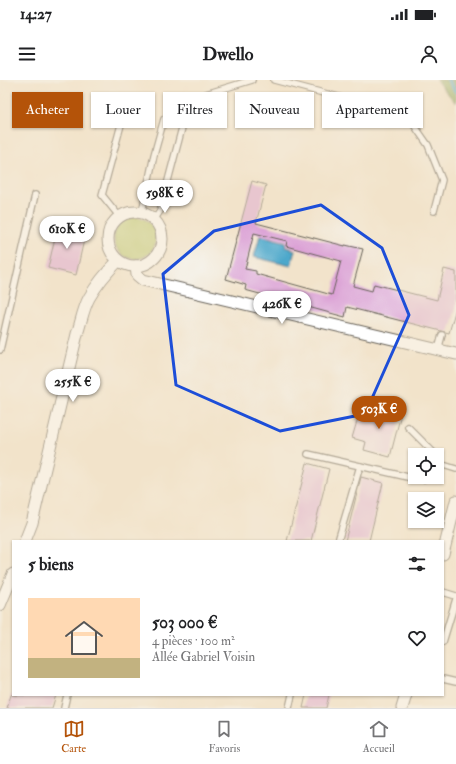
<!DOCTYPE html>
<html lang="fr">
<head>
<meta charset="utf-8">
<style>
	body { margin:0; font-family:"IM FELL Double Pica",serif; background:#f6f6f6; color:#202124; height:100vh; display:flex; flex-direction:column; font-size:15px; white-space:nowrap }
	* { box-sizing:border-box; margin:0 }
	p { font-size:13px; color:#757577 }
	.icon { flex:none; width:22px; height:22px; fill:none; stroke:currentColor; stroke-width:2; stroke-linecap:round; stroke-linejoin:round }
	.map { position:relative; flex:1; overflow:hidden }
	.panel { position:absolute; left:12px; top:460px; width:432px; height:156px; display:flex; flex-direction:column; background:#fff; border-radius:0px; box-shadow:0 1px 3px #0004 }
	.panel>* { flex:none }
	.top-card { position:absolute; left:12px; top:12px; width:432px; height:36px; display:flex; gap:8px }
	.controls { position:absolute; left:408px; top:368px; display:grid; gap:8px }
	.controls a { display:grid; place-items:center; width:36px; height:36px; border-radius:0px; background:#fff; box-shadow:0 1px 3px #0004; font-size:20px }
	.price { position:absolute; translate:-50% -34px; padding:0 9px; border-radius:14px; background:#fff; color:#222; font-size:13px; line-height:26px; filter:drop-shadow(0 1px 2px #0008) }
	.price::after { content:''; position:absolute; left:50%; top:24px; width:12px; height:9px; margin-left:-6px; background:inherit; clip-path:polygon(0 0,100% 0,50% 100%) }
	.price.current { background:#b45309; color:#fff }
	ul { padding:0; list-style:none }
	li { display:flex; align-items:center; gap:12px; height:100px; padding:0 16px }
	li span { display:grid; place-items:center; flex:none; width:112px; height:80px; border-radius:0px; color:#555 }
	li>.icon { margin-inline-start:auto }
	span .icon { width:48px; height:48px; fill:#fffc; stroke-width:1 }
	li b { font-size:17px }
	h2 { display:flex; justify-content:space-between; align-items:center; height:48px; padding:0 16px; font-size:17px }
	.pill { padding:0 14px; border-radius:0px; background:#fff; box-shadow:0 1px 3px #0004; font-size:14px; line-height:36px }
	.pill.current { background:#b45309; color:#fff }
	.status { display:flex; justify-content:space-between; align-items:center; height:28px; padding:0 20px; background:#fff; direction:ltr }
	.status svg { height:11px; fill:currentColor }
	header { display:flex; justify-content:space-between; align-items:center; height:52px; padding:0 16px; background:#fff; font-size:18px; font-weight:700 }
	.menu { display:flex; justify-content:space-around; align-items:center; height:56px; border-top:1px solid #e0e0e0; background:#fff; font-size:11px; color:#757577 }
	.menu a { display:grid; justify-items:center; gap:2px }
	.menu .current { color:#b45309 }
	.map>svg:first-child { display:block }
	.green { fill:#b7c86a; stroke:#6a7243 }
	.forest { fill:#91ac5e; stroke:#56643d }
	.water { fill:#4da8cb; stroke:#346274 }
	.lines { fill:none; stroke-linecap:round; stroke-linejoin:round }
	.stream { stroke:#4da8cb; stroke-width:3.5 }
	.building { fill:#dca2d6; fill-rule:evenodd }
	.service-casing { stroke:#676259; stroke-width:8 }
	.minor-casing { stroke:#676259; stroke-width:13 }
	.service { stroke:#fff; stroke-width:5.5 }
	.minor { stroke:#fff; stroke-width:11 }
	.marked { fill:none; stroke:#1d4ed8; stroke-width:3; stroke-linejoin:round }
</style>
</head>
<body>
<div class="status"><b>14:27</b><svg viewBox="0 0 49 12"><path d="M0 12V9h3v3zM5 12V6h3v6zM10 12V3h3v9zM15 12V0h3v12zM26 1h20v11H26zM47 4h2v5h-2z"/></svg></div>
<header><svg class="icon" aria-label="menu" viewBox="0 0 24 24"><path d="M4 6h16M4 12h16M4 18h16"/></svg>Dwello<svg class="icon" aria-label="person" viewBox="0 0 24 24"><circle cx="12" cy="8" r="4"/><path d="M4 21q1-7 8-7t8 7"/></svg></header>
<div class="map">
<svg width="456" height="628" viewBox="0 0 456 628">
	<rect width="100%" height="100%" fill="#f6f6f2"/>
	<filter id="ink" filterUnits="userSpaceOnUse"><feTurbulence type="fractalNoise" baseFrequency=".025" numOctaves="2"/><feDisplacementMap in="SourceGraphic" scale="8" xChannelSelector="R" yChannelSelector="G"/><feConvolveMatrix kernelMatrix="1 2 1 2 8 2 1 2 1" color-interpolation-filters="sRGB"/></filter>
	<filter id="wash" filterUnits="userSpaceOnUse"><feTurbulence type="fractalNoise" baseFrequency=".012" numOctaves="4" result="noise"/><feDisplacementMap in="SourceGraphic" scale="16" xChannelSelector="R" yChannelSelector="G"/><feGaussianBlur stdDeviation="0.9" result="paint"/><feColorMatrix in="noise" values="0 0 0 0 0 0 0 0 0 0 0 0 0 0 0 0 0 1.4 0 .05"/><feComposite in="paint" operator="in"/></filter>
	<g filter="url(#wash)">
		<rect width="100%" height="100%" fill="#f2e3cb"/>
		<circle class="green" cx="135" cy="158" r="21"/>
		<path class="forest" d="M436 0H456V23Z"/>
		<path class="water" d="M260 155 286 162 285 167 295 170 291 186 254 177Z"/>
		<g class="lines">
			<path class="stream" d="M448 0 456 12"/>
		</g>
		<g id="blocks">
			<g class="building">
				<path d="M252 101 266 105 256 143 345 166V165L363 169 353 206 372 211 374 204 437 220 444 189 456 192V228L449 253 347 227 345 237 245 210 246 205 226 199ZM254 153 287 161 286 166 341 181 332 215 256 194V191L245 189Z"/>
				<path d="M58 145 86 151 76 195 48 188Z"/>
				<path d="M376 322 402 330 390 377 364 370 366 362 352 358 358 338 371 341Z"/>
				<path d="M307 383 329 389 311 461H287Z"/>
				<path d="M361 397 383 403 369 461H345Z"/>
				<path d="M11 615H56L52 628H7Z"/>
				<path d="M306 615H329L326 628H303Z"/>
			</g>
		</g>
	</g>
	<g filter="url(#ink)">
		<use href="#blocks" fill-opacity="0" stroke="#676259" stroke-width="1"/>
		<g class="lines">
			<g class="service-casing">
				<g id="service">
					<path d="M274 0 407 35 428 65 442 100 434 131"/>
					<path d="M142 132 154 75 164 39 196 17 252 0"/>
					<path d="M119 136 102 115 125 30"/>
					<path d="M155 139 160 131 183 44 195 19"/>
					<path d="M0 270 35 115"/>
					<path d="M438 270 442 255"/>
					<path d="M408 347 436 375"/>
					<path d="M308 374 412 398 423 399 428 397"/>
					<path d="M437 377 440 384 456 389"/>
					<path d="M338 461 360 386"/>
					<path d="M443 512 456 516"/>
					<path d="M443 562 456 519"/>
					<path d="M443 599 456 602"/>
					<path d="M64 628 67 615"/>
					<path d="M289 628 292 615"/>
				</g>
			</g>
			<g class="minor-casing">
				<g id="minor">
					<circle cx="135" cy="159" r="27"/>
					<path d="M136 186 137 195 143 200 456 274"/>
					<path d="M25 461 32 443 77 254C81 243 83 229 89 218 97 204 107 192 118 181"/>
					<path d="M443 474 456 421"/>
					<path d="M0 525 13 494"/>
					<path d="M402 628 406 615"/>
				</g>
			</g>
			<use href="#service" class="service"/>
			<use href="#minor" class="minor"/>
		</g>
	</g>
	<path d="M0 0H456V628H0ZM321 125 382 168 409 235 365 334 280 351 176 305 163 194 214 151Z" fill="#f2e3cb" fill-opacity=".55" fill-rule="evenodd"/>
	<path class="marked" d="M321 125 382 168 409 235 365 334 280 351 176 305 163 194 214 151Z"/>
</svg>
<div class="controls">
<a><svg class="icon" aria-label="locate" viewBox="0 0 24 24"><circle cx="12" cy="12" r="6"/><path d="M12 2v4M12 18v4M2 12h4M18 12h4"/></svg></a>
<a><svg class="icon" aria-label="layers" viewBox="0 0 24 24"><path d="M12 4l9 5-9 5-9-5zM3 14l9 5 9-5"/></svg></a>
</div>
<b class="price" style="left:165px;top:134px">598K €</b>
<b class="price" style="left:67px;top:170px">610K €</b>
<b class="price" style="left:282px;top:245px">426K €</b>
<b class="price" style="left:73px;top:323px">255K €</b>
<b class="price current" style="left:379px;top:350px">503K €</b>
<div class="top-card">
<a class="pill current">Acheter</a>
<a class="pill">Louer</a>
<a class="pill">Filtres</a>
<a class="pill">Nouveau</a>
<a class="pill">Appartement</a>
</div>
<section class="panel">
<h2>5 biens<svg class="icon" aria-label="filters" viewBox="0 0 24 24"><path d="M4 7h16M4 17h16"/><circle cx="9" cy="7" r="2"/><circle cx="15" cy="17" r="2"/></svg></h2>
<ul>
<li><span style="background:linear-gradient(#ffd9b3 75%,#c2b280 0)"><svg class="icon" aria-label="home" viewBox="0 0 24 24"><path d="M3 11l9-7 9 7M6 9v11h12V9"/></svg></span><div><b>503 000 €</b><p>4 pièces · 100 m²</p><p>Allée Gabriel Voisin</p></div><svg class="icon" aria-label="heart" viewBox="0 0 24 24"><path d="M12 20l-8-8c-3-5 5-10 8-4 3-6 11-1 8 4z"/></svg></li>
</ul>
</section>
</div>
<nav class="menu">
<a class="current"><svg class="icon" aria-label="map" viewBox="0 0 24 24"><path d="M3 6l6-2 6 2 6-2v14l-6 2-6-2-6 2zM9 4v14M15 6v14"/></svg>Carte</a>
<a><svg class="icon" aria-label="saved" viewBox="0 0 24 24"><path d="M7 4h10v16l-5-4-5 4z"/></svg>Favoris</a>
<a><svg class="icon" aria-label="home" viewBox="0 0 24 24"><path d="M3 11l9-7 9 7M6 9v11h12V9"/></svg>Accueil</a>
</nav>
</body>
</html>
